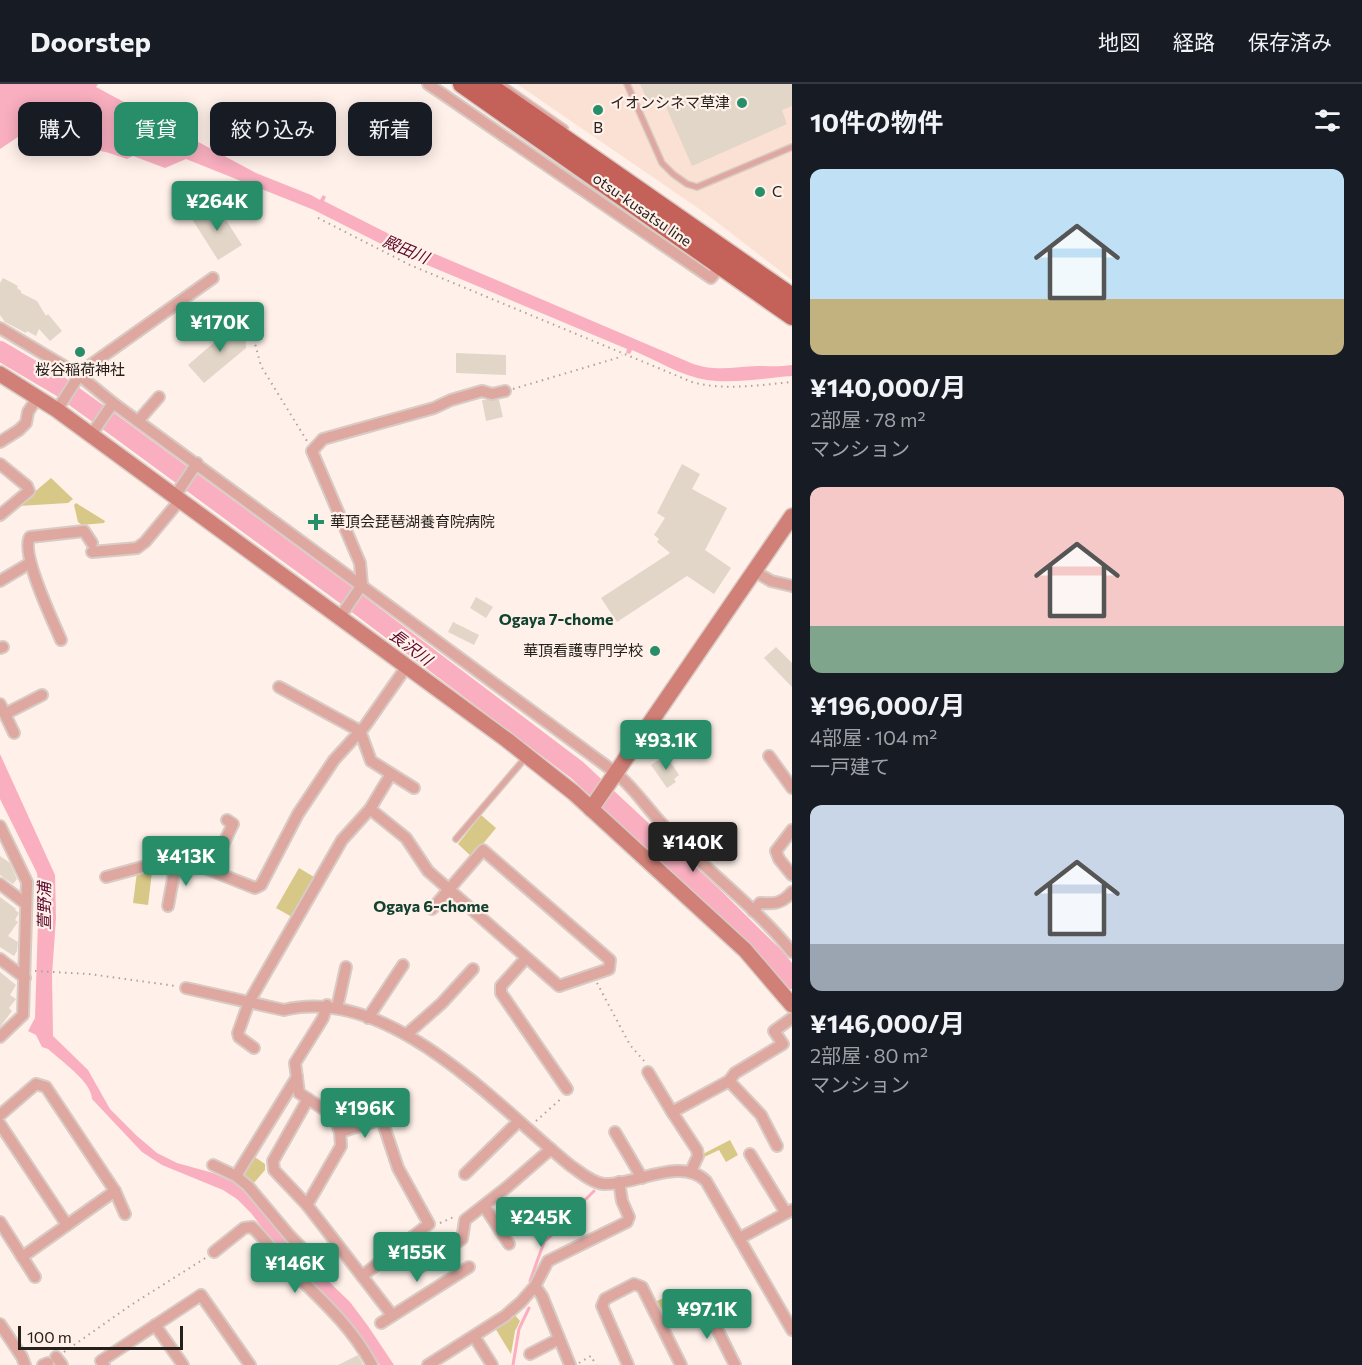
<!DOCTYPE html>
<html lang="ja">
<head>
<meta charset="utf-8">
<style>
	body { margin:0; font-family:Commissioner,"Noto Sans JP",sans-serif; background:#242831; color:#f1f3f6; height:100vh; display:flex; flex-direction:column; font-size:22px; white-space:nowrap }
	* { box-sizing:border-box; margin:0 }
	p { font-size:20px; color:#9ea1a6 }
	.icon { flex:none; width:33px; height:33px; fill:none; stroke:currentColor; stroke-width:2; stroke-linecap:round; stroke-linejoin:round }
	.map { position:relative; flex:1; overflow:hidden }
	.panel { display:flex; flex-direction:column; background:#171b24; width:570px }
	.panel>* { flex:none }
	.hud { position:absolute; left:18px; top:18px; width:570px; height:54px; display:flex; gap:12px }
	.scale { position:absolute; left:18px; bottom:15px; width:165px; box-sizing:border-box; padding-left:6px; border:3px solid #26201d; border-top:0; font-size:16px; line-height:21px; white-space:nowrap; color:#26201d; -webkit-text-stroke:4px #fff0e9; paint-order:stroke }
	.price { position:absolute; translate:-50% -51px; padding:0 14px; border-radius:6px; background:#288d69; color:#fff; font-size:20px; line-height:39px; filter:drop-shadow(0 2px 3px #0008) }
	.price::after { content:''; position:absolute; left:50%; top:36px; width:18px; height:14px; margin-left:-9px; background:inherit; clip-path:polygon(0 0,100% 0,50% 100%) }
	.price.current { background:#222; color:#fff }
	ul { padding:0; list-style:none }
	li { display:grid; align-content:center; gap:12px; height:318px; padding:0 18px }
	li span { display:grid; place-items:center; height:186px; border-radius:12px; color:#555 }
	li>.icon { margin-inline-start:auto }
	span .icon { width:108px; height:108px; fill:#fffc; stroke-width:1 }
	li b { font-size:26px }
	h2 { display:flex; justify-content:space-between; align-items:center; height:72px; padding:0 18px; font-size:26px }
	.chip { padding:0 21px; border-radius:12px; background:#171b24; box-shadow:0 3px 15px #0003; font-size:21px; line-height:54px }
	.chip.current { background:#288d69; color:#fff }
	header { display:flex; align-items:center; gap:36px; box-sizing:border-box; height:84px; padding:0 30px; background:#171b24; border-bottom:2px solid #363941 }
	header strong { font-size:28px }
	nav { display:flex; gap:33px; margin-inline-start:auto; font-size:21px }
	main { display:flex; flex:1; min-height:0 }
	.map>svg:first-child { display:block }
	.built { fill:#fbe1d4 }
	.green { fill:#d8c887 }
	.water { fill:#f9afc0 }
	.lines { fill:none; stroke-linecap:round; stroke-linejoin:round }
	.stream { stroke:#f9afc0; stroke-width:3 }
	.river { stroke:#f9afc0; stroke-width:20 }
	.building { fill:#e2d6c8 }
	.lane-casing { stroke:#d8cbc4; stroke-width:8 }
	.street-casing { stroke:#d8cbc4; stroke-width:14 }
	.secondary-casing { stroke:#d8cbc4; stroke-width:18 }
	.primary-casing { stroke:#d8cbc4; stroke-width:21 }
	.path { stroke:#aea39d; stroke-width:2; stroke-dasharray:1.5 4.5; stroke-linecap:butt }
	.lane { stroke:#dea7a0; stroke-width:5 }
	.street { stroke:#dea7a0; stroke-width:10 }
	.secondary { stroke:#d08077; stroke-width:15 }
	.primary { stroke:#c46259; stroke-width:18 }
	.poi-dot { fill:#288d69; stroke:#fff0e9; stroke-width:2 }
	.labels { text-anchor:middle; stroke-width:4.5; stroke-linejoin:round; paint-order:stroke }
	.poi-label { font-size:15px; fill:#26201d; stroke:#fff0e9; text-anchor:end }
	.street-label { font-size:15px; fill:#26201d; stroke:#fff0e9 }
	.water-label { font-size:16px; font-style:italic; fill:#5a0327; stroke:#fff0e9 }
	.neighbourhood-label { font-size:16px; font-weight:bold; fill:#134230; stroke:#fff0e9 }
</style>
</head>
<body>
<header>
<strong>Doorstep</strong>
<nav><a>地図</a><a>経路</a><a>保存済み</a></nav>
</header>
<main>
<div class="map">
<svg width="792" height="1281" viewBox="0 0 792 1281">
	<rect width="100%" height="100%" fill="#fff0e9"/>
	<path class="built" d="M517 0H792V196L705 129Z"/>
	<g class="green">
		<path d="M51 394 73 415 68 419 18 422Z"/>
		<path d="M76 419 105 437 104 439 82 441 78 438 74 421Z"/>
		<path d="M481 731 496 744 472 773 458 760Z"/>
		<path d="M299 784 314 793 292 833 276 824Z"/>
		<path d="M148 786 152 788 148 821 133 819 137 788Z"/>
		<path d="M730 1056 738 1071 726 1078 719 1066 698 1076 701 1071Z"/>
		<path d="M252 1071 265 1080V1086L252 1101 241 1093Z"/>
		<path d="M688 1210 694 1221 700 1216 702 1223 670 1240 657 1217 666 1213 672 1219Z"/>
		<path d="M514 1230 520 1237 515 1247 511 1270 495 1244Z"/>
	</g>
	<g class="water">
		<path d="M0 0H98L96 3 256 89 311 111 320 116 323 111 326 113 324 117 393 152 691 279C714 288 734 283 758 282 770 282 780 283 792 281V292C765 294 734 300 707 296 681 292 656 276 632 266L630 270 626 269 627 265 401 170 314 126 186 75 165 84 133 72 127 75 106 68 18 53 0 65Z"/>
		<path d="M0 670 55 791 56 834 52 891 53 952 88 986 110 1025 137 1052 157 1069 177 1079 213 1089 235 1099 247 1109 301 1171 350 1218 368 1242 394 1281H380L365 1257 343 1230 284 1172 251 1129 237 1115 223 1106 162 1081 142 1068 92 1015C92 998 60 976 48 965L42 963 36 951 28 947 35 934 39 805 37 789 0 715Z"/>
	</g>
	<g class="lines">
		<g class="stream">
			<path d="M530 1197 544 1158 561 1143 582 1119 594 1107"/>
			<path d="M513 1281 519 1245 529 1224"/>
		</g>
		<path class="river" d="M0 267 61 303 111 339 347 512 577 686 710 810 775 874 792 895"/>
	</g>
	<g class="building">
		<path d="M640 0H792V22L782 26 787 40 692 82 662 14 649 20Z"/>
		<path d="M215 119 242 161 218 176 192 135Z"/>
		<path d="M3 194 18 202 17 204 21 207V209L37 217 46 232 48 230 62 247 50 257 39 245 36 252 27 247 26 249 5 238 0 231V199Z"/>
		<path d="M239 237 245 244 246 264 204 299 188 281Z"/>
		<path d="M456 269 506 271V291L456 289Z"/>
		<path d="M482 316H499L503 333 486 337Z"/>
		<path d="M682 380 700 390 692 405 727 424 705 466 731 484 714 510 687 492 617 538 601 514 670 469 657 458 659 455 654 451 665 434 657 429Z"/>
		<path d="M476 513 493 523 486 534 470 524Z"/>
		<path d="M453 538 479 551 474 561 448 548Z"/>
		<path d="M776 563 792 579V603L764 574Z"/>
		<path d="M666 671 679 691 674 695 676 698 667 704 651 681Z"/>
		<path d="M0 772 10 779 17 795 13 800 0 791Z"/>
		<path d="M0 813 16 825 15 826 19 829 15 836 18 838 8 852 18 858 17 867 14 872 0 863Z"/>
		<path d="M0 888 16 901 10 911 16 915 9 924 12 927 0 943Z"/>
		<path d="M358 1271 363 1281H338Z"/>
	</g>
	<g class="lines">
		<g class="lane-casing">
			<g id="lane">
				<path d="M502 0 565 44"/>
				<path d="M627 0 662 79 673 90 687 100 697 103 792 63"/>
				<path d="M456 755 527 672"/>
			</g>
		</g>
		<g class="street-casing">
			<g id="street">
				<path d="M428 0 711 194 723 179"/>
				<path d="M0 244 79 291 113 319 616 689C636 706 646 723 663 741 704 785 754 821 792 868"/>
				<path d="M57 326 82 287 213 194"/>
				<path d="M138 337 159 313"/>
				<path d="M91 351 113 319"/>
				<path d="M0 358 19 346 26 339 28 328 37 314"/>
				<path d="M0 380 27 402 29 407 0 431"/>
				<path d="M175 412 197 379"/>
				<path d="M92 468 137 464 145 458 180 416"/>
				<path d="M754 487 771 497 792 502"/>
				<path d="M0 497 30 479"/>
				<path d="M340 533 362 501 360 479 312 367 323 355 434 324 451 316 482 307 492 310 505 307"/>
				<path d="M61 556C53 537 20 469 30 453L84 447 92 459"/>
				<path d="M0 564 3 563"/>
				<path d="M279 603 360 647 371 677 414 704"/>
				<path d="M0 620 14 649"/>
				<path d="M5 630 42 611"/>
				<path d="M769 672 792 704"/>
				<path d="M370 725 406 754 428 787 559 902 609 885 610 876 483 766 432 825"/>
				<path d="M0 742 27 798 23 931 0 953"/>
				<path d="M792 746 776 767 779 775 792 791"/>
				<path d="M211 786 233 740 227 736"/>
				<path d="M106 793 157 779 190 778 255 804 261 801 298 730 334 676 365 642 407 582"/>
				<path d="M0 800 26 820"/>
				<path d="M168 822 176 779"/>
				<path d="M753 827 760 819C774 820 782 820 792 808"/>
				<path d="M526 874 501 902V909L567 1005"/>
				<path d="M0 875 25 894"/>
				<path d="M186 904 284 926C389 900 497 1022 571 1082 580 1088 592 1099 604 1100 634 1102 681 1072 706 1097L792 1246"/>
				<path d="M337 924 346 883"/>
				<path d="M368 934 403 881"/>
				<path d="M407 950 442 919 473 885"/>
				<path d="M254 964 239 953 238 949 249 918 342 756 370 725 391 690"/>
				<path d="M648 988 672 1028"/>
				<path d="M297 993 236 1092 248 1102 289 1151 324 1187"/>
				<path d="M729 997 761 1031 777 1062"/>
				<path d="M308 1015 273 1077 274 1086 307 1121 392 1231"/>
				<path d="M0 1031 36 1000 46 1003 115 1107 125 1130"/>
				<path d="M0 1040 67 1141"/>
				<path d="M340 1048 382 1035"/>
				<path d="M615 1048 642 1094"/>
				<path d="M750 1070 786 1129"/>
				<path d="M213 1081 236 1092"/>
				<path d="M691 1087 698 1072 697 1066 672 1028 729 997 735 989 783 960 774 947 792 934"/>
				<path d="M465 1090 518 1038"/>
				<path d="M307 1121 341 1062 340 1048 334 1032 299 1009 295 979 323 934 327 921"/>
				<path d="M484 1122 509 1160"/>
				<path d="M0 1138 35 1193"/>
				<path d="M740 1154 792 1126"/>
				<path d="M214 1168 244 1144 252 1143C265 1155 275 1170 287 1182 318 1213 351 1241 372 1281"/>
				<path d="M22 1173 115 1107"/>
				<path d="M420 1183 462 1155 465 1136 506 1104 551 1065"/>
				<path d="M362 1192 429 1140 398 1084 377 1021"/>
				<path d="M535 1202 542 1212 570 1281"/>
				<path d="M704 1219 735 1281"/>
				<path d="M381 1239 469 1183"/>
				<path d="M0 1240 22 1273 25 1281"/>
				<path d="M155 1241 183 1281"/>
				<path d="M474 1252 492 1281"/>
				<path d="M530 1270 559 1255"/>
				<path d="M56 1273 62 1281"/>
				<path d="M43 1281 48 1279"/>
				<path d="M104 1281 101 1277 201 1211 250 1281"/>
				<path d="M428 1281 505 1232 521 1218 535 1202 548 1177 627 1138 629 1133 622 1117 619 1098"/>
				<path d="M628 1281 602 1222 605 1215 634 1200 642 1203 681 1281"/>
			</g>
		</g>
		<g class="secondary-casing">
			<g id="secondary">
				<path d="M0 290 57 326 507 656 574 709 745 866 792 921"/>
				<path d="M591 725 792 432"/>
			</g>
		</g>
		<g class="primary-casing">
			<g id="primary">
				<path d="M462 0 792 232"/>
				<path d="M486 0 792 213"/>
			</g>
		</g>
		<g class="path">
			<path d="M318 134 410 181 692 298C724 307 759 301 792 298"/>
			<path d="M254 237V256L261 282 307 357"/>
			<path d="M513 305 617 274 622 271"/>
			<path d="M35 887 89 890 176 902"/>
			<path d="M597 899 630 961 645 978"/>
			<path d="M536 1037 563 1013"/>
			<path d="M440 1139 456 1132"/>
			<path d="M64 1268 131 1221 207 1173"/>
			<path d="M579 1279 591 1272 596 1281"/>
		</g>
		<use href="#lane" class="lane"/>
		<use href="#street" class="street"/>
		<use href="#secondary" class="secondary"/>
		<use href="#primary" class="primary"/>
	</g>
	<g class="poi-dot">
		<circle cx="742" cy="19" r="6"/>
		<circle cx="598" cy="26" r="6"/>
		<circle cx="760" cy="108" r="6"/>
		<circle cx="80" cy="268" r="6"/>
		<path d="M313 429h6v6h6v6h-6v6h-6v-6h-6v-6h6z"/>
		<circle cx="655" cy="567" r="6"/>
	</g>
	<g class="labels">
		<g class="poi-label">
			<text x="730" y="24">イオンシネマ草津</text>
			<text x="598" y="49" text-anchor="middle">B</text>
			<text x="772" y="113" text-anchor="start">C</text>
			<text x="80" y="291" text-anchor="middle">桜谷稲荷神社</text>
			<text x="330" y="443" text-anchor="start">華頂会琵琶湖養育院病院</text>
			<text x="643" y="572">華頂看護専門学校</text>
		</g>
		<g class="street-label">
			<text transform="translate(642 126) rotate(35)" y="5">otsu-kusatsu line</text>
		</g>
		<g class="water-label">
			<text transform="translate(406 165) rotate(23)" y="6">殿田川</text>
			<text transform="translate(411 563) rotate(37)" y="6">長沢川</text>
			<text transform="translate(44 822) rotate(-90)" y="6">萱野浦</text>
		</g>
		<g class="neighbourhood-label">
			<text x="556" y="541">Ogaya 7-chome</text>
			<text x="431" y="828">Ogaya 6-chome</text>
		</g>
	</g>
</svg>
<div class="scale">100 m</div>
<b class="price" style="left:217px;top:148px">¥264K</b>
<b class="price" style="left:220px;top:269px">¥170K</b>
<b class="price" style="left:666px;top:687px">¥93.1K</b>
<b class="price current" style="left:693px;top:789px">¥140K</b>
<b class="price" style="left:186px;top:803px">¥413K</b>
<b class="price" style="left:365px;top:1055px">¥196K</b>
<b class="price" style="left:541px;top:1164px">¥245K</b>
<b class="price" style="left:417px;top:1199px">¥155K</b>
<b class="price" style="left:295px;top:1210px">¥146K</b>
<b class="price" style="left:707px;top:1256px">¥97.1K</b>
<div class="hud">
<a class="chip">購入</a>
<a class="chip current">賃貸</a>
<a class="chip">絞り込み</a>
<a class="chip">新着</a>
</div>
</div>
<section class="panel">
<h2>10件の物件<svg class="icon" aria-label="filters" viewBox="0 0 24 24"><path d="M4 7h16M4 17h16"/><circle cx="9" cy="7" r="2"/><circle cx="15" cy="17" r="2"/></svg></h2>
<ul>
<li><span style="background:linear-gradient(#bfe0f5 70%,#c2b280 0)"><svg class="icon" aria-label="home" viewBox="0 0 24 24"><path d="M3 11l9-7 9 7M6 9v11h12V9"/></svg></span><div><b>¥140,000/月</b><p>2部屋 · 78 m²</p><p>マンション</p></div></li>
<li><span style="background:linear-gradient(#f6c9c9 75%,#7fa58c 0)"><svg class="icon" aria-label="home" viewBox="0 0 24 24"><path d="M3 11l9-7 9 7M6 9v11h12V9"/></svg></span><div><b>¥196,000/月</b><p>4部屋 · 104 m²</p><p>一戸建て</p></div></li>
<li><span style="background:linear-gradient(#c9d6e8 75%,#9aa5b1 0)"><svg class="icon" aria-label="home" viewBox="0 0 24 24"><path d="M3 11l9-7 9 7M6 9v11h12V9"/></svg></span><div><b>¥146,000/月</b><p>2部屋 · 80 m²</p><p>マンション</p></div></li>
</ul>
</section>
</main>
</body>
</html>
